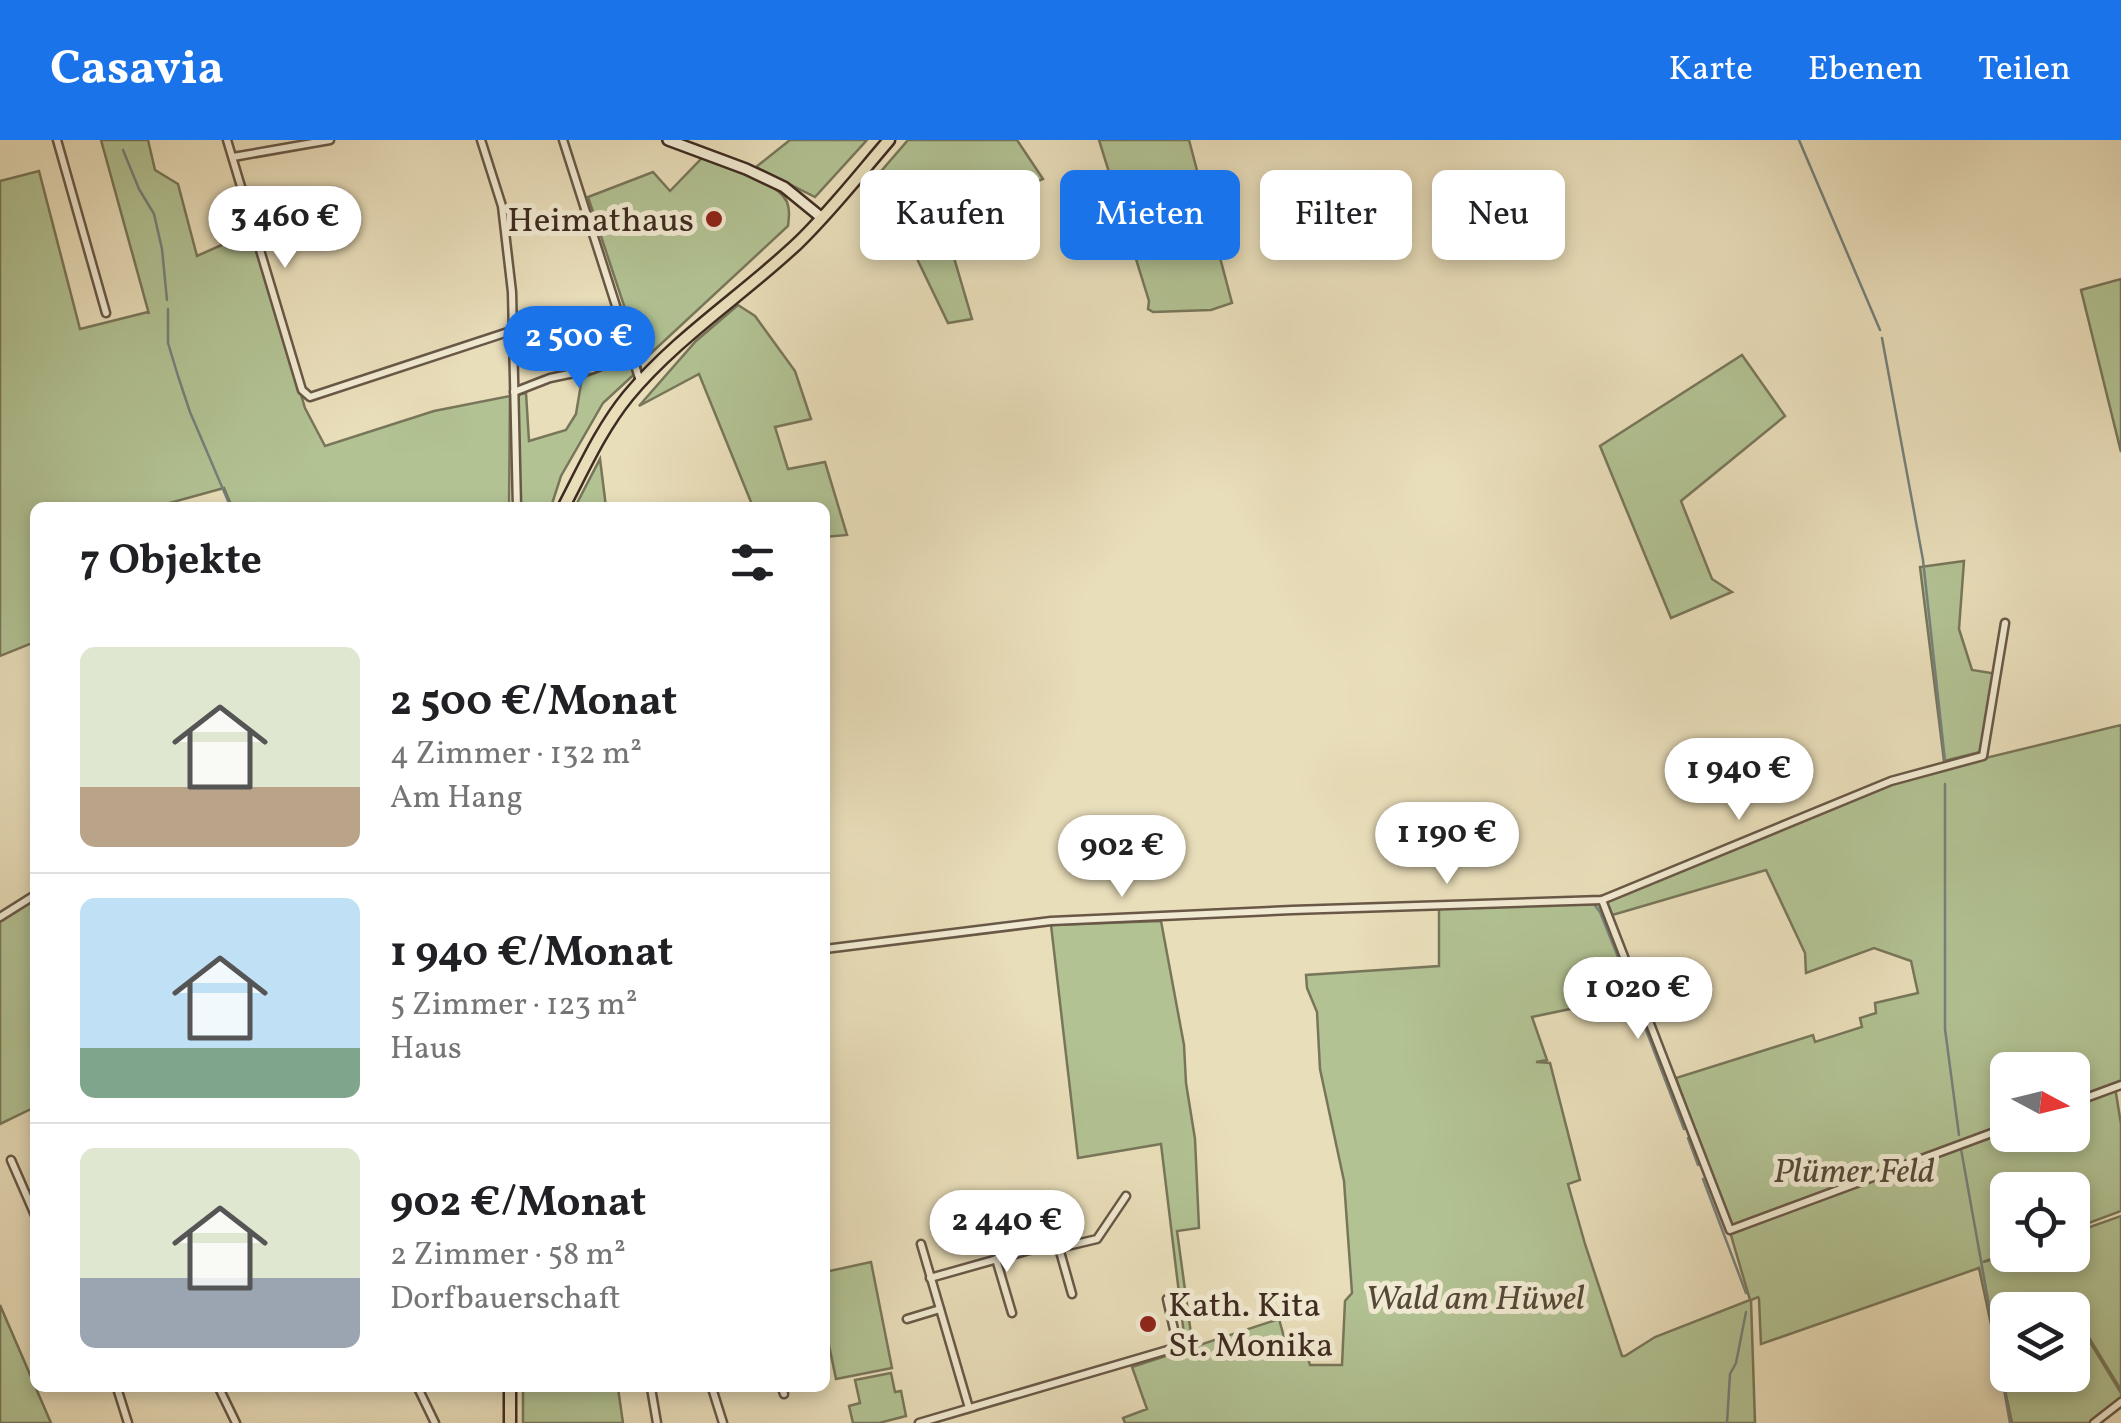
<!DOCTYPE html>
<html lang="de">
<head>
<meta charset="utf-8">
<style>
	body { margin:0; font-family:Vollkorn,serif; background:#f6f6f6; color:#202124; height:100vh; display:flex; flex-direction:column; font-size:38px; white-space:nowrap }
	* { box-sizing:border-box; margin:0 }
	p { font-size:32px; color:#757577 }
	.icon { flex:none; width:55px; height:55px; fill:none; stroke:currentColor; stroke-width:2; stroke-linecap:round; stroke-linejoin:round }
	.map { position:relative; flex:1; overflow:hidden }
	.details { position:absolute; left:30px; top:362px; width:800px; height:890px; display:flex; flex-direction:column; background:#fff; border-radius:15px; box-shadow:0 5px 15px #0003 }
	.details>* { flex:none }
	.guide { position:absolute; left:860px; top:30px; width:950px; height:90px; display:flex; gap:20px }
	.needle { width:65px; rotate:97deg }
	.fabs { position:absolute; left:1990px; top:912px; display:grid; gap:20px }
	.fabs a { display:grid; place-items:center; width:100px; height:100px; border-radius:15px; background:#fff; box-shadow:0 5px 15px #0003; font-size:50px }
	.price { position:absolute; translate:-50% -85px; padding:0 22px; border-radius:35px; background:#fff; color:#222; font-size:32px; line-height:65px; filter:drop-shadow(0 2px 5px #0008) }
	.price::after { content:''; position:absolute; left:50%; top:60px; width:30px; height:22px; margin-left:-15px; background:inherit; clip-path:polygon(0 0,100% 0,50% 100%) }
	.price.active { background:#1a73e8; color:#fff }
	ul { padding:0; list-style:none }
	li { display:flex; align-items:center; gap:30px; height:250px; padding:0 50px }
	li+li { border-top:2px solid #e0e0e0 }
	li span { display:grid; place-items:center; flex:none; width:280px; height:200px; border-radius:15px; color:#555 }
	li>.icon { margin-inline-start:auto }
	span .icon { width:120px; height:120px; fill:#fffc; stroke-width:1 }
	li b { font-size:42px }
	h2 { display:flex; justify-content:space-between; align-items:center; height:120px; padding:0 50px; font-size:42px }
	.chip { padding:0 35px; border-radius:15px; background:#fff; box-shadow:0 5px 15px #0003; font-size:35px; line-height:90px }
	.chip.active { background:#1a73e8; color:#fff }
	header { display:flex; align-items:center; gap:60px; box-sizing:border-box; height:140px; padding:0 50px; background:#1a73e8; color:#fff }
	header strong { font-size:48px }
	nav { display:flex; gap:55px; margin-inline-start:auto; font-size:35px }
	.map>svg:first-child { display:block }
	.green { fill:#b2c293; stroke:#78765a; stroke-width:2.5; fill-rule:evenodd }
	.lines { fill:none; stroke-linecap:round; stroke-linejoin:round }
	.stream { stroke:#75817c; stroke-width:2.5 }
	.street-casing { stroke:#695847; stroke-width:11 }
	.secondary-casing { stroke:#3e2b21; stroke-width:14 }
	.primary-casing { stroke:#3e2b21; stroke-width:15 }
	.street { stroke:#f1ead2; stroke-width:6 }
	.secondary { stroke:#f1ead2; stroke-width:9 }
	.primary { stroke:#e9deba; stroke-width:10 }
	.poi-dot { fill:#8f2418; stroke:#f1ead2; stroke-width:4 }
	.labels { text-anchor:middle; stroke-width:10; stroke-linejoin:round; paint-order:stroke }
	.poi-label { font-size:35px; fill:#3e2b21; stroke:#f1ead2; text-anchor:end }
	.park-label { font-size:35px; font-style:italic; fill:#554938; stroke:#f1ead2 }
</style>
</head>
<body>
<header>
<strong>Casavia</strong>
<nav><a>Karte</a><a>Ebenen</a><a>Teilen</a></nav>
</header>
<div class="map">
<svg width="2121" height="1283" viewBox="0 0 2121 1283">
	<rect width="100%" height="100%" fill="#e9deba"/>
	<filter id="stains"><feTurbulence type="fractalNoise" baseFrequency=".002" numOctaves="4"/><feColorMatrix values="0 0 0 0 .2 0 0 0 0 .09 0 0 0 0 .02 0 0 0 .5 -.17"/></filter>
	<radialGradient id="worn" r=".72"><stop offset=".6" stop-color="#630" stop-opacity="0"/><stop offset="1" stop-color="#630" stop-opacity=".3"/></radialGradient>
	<g class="green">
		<path d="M101 0H148L155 30 178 44 197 116 253 91 305 268 325 306 434 271 510 256 509 367H232L224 348 155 367 35 368V502L0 516V41L39 31 80 189 148 172 149 174Z"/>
		<path d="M790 0H867L815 57 756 27Z"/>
		<path d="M908 0H1017L1043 39 1008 55 946 64 955 96 952 111 972 179 948 183 877 36Z"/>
		<path d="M1099 0H1189L1232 163 1211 170 1153 172 1148 169 1149 161Z"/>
		<path d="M702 18C724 26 777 40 787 62 790 70 789 77 788 86L648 216 639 211 588 57 653 32 670 51Z"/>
		<path d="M2121 139V312L2081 150Z"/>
		<path d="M738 165 755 176 795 231 811 279 775 287 788 329 825 322 847 395 825 397V368L753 367 699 234 639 266 696 201Z"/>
		<path d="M1742 215 1785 276 1681 361 1712 439 1732 452 1671 478 1600 306Z"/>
		<path d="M638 216 641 228 603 263 561 336 551 367H521L518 361 517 255 526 253 529 301 566 290 576 274 582 238Z"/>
		<path d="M600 319 606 367H575Z"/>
		<path d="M1964 421 1959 489 1972 530 1997 534 1984 611 1944 621 1920 427Z"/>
		<path d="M2121 585V944L2115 947 2121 984V1071L2073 1089 2072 1050H2008L2007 1113 1983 1122 2010 1115H2072L2073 1093 2121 1076V1250L2088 1196 2081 1199 2087 1197 2121 1253V1260L2090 1283H2012L1979 1128 1761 1204 1759 1159 1758 1157 1751 1160 1755 1283H1125L1123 1278 1147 1269 1132 1227 1279 1179 1284 1197 1306 1210 1310 1225H1342L1345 1161 1352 1153 1344 1041 1320 929 1317 872 1307 848 1306 835 1439 826V767L1601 762 1637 855 1532 877 1547 920 1536 922 1550 923 1580 1040 1568 1044 1585 1104 1622 1216H1625L1655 1197 1750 1160 1730 1092 1676 938 1813 895 1815 902 1862 887 1860 878 1876 873 1875 863 1918 853 1911 821 1874 808 1806 833 1805 813 1766 730 1609 776 1602 760 1891 641ZM2008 930H2072V995H2008ZM2008 1170H2072V1235H2008Z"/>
		<path d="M35 756V967L0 984V779Z"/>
		<path d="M1161 781 1184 905 1186 943 1195 999 1199 1088 1177 1091 1192 1201 1185 1203 1161 1004 1078 1018 1051 785Z"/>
		<path d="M871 1122 892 1228 836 1239 825 1186V1132Z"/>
		<path d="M0 1165 51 1283H0Z"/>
		<path d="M891 1233 895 1252 901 1251 906 1276 879 1283H853L849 1266 860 1263 855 1240Z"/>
		<path d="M523 1248H618L623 1283H523Z"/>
	</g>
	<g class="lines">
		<g class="stream">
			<path d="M1799 0 1880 190"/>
			<path d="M123 10 139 49 154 74 162 109 167 160"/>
			<path d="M168 169V203L178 236 190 272 231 368"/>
			<path d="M1882 198 1923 420 1945 621"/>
			<path d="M1945 644V889L1959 995"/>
			<path d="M1594 764 1600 772 1632 852"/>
			<path d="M1636 864 1684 989"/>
			<path d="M1688 998 1698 1025"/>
			<path d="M1961 1009 2010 1283"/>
			<path d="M1703 1039 1746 1153"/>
			<path d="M1727 1283 1730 1234 1736 1223 1746 1172"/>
		</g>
		<g class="street-casing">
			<g id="street">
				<path d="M57 0 106 173"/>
				<path d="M227 0 302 250 310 257 514 190"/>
				<path d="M481 0 502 66 512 152 517 368"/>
				<path d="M563 0 640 241"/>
				<path d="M233 17 330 0"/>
				<path d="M514 252 550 238 593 229 631 214"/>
				<path d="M1602 760 1730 1090 2008 987"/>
				<path d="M0 777 35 755"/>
				<path d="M825 809 1051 781 1292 770 1602 760 1891 641 1983 616 2005 483"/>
				<path d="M2072 963 2121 945"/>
				<path d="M11 1020 35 1075"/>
				<path d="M921 1104 969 1268"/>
				<path d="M1059 1108 1097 1099 1126 1056"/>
				<path d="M996 1119 1012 1173"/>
				<path d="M930 1138 1047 1105 1059 1108 1072 1154"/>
				<path d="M907 1179 940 1169"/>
				<path d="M117 1248 128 1283"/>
				<path d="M219 1248 236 1283"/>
				<path d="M418 1248 435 1283"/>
				<path d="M651 1248 657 1283"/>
				<path d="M712 1248 723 1283"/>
				<path d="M782 1248 784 1254"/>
				<path d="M919 1283 1178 1207 1167 1159"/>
				<path d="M2094 1283 2121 1262"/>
			</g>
		</g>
		<g class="secondary-casing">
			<path id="secondary" d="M668 0 746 29 784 47 822 78"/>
		</g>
		<g class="primary-casing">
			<g id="primary">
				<path d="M563 368C583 330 601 289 628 256 677 197 743 155 798 103 831 71 859 35 889 0"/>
				<path d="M510 1283V1248"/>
			</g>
		</g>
		<use href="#street" class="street"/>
		<use href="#secondary" class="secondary"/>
		<use href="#primary" class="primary"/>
	</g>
	<g class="poi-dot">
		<circle cx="714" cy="79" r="10"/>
		<circle cx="1148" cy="1184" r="10"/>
	</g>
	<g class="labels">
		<g class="poi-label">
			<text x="694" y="91">Heimathaus</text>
			<text x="1168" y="1176" text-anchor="start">Kath. Kita<tspan x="1168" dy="40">St. Monika</tspan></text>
		</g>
		<g class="park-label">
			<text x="1854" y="1042">Plümer Feld</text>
			<text x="1475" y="1169">Wald am Hüwel</text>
		</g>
	</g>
	<rect width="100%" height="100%" filter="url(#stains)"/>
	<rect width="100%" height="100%" fill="url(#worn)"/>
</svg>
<div class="fabs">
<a><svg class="needle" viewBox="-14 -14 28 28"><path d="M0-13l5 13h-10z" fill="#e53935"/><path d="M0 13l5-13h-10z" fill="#757577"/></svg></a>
<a><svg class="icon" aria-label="locate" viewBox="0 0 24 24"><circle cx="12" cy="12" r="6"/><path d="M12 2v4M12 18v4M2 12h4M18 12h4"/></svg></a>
<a><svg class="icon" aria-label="layers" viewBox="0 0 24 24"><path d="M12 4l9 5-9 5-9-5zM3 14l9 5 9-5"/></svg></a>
</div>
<b class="price" style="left:285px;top:131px">3 460 €</b>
<b class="price active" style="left:579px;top:251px">2 500 €</b>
<b class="price" style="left:1739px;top:683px">1 940 €</b>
<b class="price" style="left:1447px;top:747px">1 190 €</b>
<b class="price" style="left:1122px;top:760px">902 €</b>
<b class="price" style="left:1638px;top:902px">1 020 €</b>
<b class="price" style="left:1007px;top:1135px">2 440 €</b>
<div class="guide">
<a class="chip">Kaufen</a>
<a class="chip active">Mieten</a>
<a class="chip">Filter</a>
<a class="chip">Neu</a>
</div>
<section class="details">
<h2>7 Objekte<svg class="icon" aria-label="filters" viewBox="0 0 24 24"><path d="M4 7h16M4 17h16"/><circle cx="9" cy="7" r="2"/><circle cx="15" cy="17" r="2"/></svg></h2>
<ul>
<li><span style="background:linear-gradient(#dfe7d0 70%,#b9a48a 0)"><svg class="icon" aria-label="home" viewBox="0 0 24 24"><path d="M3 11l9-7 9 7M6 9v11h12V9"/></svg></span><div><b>2 500 €/Monat</b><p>4 Zimmer · 132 m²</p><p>Am Hang</p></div></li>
<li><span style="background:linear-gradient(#bfe0f5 75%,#7fa58c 0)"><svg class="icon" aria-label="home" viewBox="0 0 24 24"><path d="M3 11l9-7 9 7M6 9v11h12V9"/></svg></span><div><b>1 940 €/Monat</b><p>5 Zimmer · 123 m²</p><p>Haus</p></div></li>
<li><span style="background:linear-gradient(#dfe7d0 65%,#9aa5b1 0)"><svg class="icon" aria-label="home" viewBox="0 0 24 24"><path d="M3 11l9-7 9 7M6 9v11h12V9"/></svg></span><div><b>902 €/Monat</b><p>2 Zimmer · 58 m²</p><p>Dorfbauerschaft</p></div></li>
</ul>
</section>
</div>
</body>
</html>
